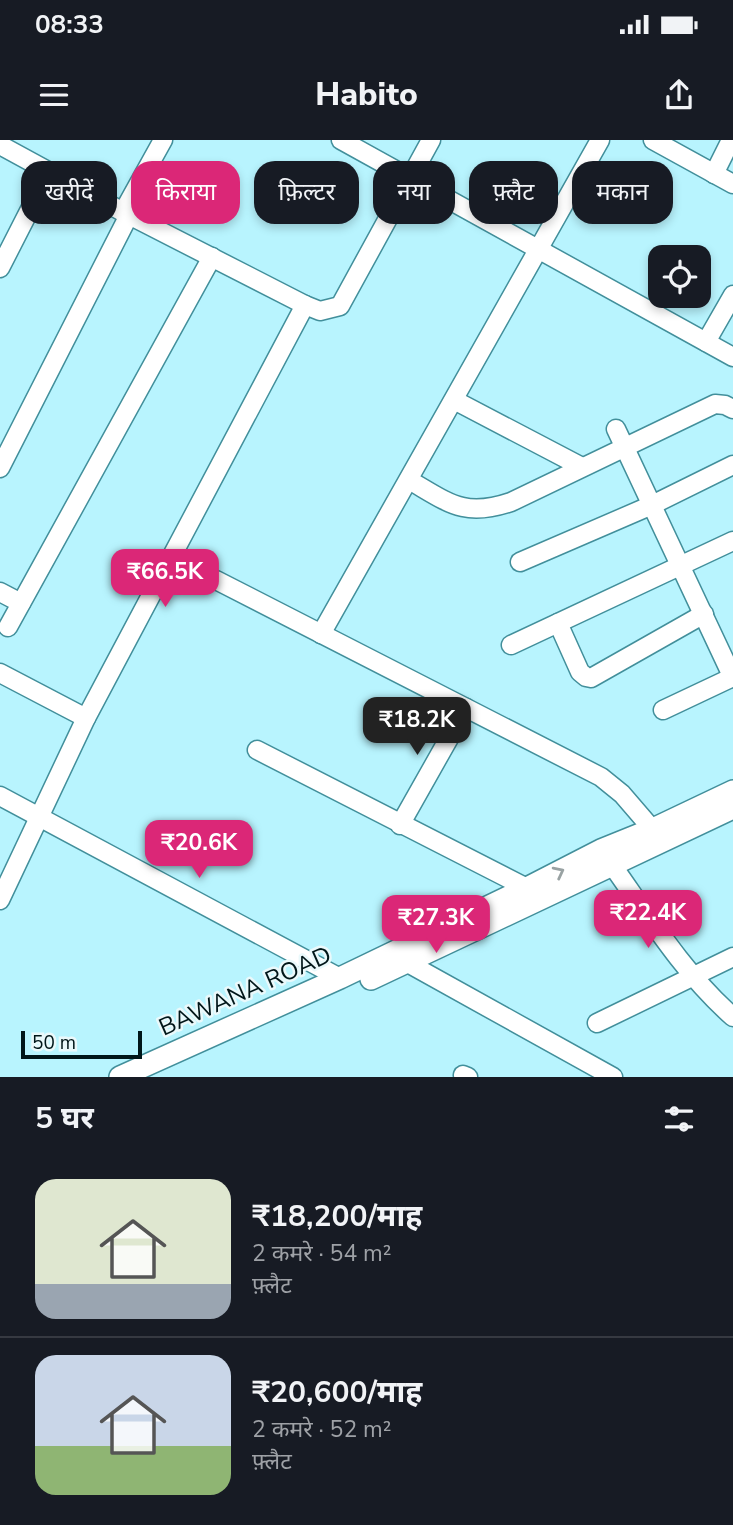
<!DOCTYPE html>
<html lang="hi">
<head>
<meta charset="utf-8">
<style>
	body { margin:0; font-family:"Nunito Sans","Noto Sans Devanagari",sans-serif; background:#242831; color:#f1f3f6; height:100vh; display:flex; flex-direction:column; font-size:26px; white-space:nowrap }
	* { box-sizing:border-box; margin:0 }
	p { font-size:23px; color:#9ea1a6 }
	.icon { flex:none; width:38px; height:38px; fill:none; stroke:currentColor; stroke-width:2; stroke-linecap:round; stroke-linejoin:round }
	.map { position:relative; height:937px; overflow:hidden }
	.details { display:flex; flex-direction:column; background:#171b24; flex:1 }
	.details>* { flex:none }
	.top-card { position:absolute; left:21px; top:21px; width:691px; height:63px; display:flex; gap:14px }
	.fabs { position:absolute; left:648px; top:105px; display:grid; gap:14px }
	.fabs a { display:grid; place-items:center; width:63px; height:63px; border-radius:14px; background:#171b24; box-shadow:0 4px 10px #0003; font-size:35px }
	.scale { position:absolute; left:21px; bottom:18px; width:121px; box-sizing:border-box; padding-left:7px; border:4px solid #001619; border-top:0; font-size:19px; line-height:24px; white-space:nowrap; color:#001619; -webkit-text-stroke:5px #eaf9fb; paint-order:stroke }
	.price { position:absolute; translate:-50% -60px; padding:0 16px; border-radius:14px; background:#db2777; color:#fff; font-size:23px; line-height:46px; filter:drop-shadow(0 2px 4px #0008) }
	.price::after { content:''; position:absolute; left:50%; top:42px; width:21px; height:16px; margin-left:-10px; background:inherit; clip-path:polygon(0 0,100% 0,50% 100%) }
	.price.active { background:#222; color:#fff }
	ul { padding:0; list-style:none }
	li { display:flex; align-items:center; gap:21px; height:175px; padding:0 35px }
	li+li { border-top:2px solid #363941 }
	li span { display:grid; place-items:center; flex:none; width:196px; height:140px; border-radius:21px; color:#555 }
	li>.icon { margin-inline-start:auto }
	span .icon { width:84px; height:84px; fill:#fffc; stroke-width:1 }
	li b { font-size:30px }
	h2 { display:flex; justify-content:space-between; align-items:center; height:84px; padding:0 35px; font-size:30px }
	.chip { padding:0 24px; border-radius:21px; background:#171b24; box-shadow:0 4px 10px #0003; font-size:24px; line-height:63px }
	.chip.active { background:#db2777; color:#fff }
	.status { display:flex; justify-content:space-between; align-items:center; height:49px; padding:0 35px; background:#171b24; direction:ltr }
	.status svg { height:19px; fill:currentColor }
	header { display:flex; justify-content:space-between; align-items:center; height:91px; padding:0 35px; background:#171b24; font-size:32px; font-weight:800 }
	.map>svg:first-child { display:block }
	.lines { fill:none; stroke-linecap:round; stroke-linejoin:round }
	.minor-casing { stroke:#428f9b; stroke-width:21 }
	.tertiary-casing { stroke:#428f9b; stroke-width:24 }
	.minor { stroke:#fff; stroke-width:18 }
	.tertiary { stroke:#fff; stroke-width:21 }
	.oneway { stroke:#99a2a3 }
	.labels { text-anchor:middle; stroke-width:5; stroke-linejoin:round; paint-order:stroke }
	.street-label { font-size:24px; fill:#001619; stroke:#eaf9fb }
</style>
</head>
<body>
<div class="status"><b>08:33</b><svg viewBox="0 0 49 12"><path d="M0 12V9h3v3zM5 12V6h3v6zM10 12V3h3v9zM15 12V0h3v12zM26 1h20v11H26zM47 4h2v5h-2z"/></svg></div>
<header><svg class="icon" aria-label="menu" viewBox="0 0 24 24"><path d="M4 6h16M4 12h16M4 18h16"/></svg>Habito<svg class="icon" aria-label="share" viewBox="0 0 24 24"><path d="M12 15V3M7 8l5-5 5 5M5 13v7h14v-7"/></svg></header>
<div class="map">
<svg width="733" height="937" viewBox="0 0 733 937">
	<rect width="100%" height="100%" fill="#b8f4fe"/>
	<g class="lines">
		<g class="minor-casing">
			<g id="minor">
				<path d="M341 0 733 217"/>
				<path d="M653 0 733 44"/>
				<path d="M0 5 123 72 305 165 320 171 340 166 431 0"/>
				<path d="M714 34 731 0"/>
				<path d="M123 72 163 0"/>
				<path d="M0 128 49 32"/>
				<path d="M706 202 733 155"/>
				<path d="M454 260 582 327"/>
				<path d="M616 289 733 538"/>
				<path d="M0 328 129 75"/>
				<path d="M409 340C449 363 464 378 511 362L715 264 725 265 733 269"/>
				<path d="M520 422 652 365 733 325"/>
				<path d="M216 440 601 637 622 654 659 697"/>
				<path d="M0 452 21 463"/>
				<path d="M558 483 580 532 586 537 591 538 704 474"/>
				<path d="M8 487 212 117"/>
				<path d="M321 494 600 0"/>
				<path d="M511 505 733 401"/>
				<path d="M0 533 86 578"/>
				<path d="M663 570 733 537"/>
				<path d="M257 610 527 748"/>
				<path d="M0 656 340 838"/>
				<path d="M400 685 466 568"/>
				<path d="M605 715C646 772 681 831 733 877"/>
				<path d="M0 760 86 578 305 165"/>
				<path d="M397 817 613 937"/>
				<path d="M597 883 733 817"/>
				<path d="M463 935 468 937"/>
			</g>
		</g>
		<g class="tertiary-casing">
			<g id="tertiary">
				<path d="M371 839 733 668"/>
				<path d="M120 937 340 838 527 748 601 710 653 689 733 651"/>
			</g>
		</g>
		<use href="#minor" class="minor"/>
		<use href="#tertiary" class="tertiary"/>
	</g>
	<defs><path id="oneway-chevron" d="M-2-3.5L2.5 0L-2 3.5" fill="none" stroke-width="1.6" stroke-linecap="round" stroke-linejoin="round" transform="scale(1.75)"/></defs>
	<use class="oneway" href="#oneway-chevron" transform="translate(559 732) rotate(-27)"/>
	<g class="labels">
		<g class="street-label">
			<text transform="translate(245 851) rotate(-24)" y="8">BAWANA ROAD</text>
		</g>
	</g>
</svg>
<div class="fabs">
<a><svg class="icon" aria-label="locate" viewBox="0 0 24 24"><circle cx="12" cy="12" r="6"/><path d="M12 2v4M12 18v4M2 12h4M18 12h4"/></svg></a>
</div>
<div class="scale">50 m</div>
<b class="price" style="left:165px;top:469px">₹66.5K</b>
<b class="price active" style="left:417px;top:617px">₹18.2K</b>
<b class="price" style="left:199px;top:740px">₹20.6K</b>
<b class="price" style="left:648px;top:810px">₹22.4K</b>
<b class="price" style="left:436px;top:815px">₹27.3K</b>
<div class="top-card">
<a class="chip">खरीदें</a>
<a class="chip active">किराया</a>
<a class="chip">फ़िल्टर</a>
<a class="chip">नया</a>
<a class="chip">फ़्लैट</a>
<a class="chip">मकान</a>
</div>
</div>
<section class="details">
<h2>5 घर<svg class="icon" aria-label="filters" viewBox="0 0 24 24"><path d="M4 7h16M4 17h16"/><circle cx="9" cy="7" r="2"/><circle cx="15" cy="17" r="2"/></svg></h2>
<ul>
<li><span style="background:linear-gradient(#dfe7d0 75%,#9aa5b1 0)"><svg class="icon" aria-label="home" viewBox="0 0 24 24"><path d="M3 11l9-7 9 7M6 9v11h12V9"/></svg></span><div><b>₹18,200/माह</b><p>2 कमरे · 54 m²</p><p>फ़्लैट</p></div></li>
<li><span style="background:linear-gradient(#c9d6e8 65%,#8fb573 0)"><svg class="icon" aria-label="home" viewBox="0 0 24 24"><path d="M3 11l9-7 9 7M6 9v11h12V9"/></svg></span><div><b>₹20,600/माह</b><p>2 कमरे · 52 m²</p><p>फ़्लैट</p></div></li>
</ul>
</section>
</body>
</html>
